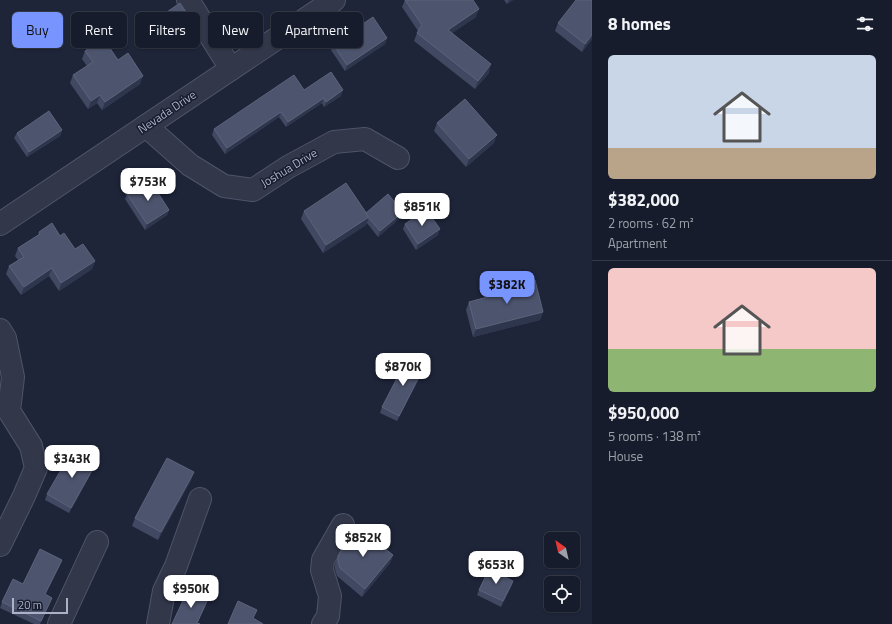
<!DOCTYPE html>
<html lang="en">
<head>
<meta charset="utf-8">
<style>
	body { margin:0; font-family:"Titillium Web",sans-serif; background:#232937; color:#f1f3f6; height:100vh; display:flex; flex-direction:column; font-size:15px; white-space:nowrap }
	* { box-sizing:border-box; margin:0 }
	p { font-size:13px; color:#9ea1a9 }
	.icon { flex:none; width:22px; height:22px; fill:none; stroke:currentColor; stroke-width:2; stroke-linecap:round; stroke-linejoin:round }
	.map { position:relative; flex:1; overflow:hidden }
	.panel { display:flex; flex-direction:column; background:#161c2b; width:300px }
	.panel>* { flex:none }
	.guide { position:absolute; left:12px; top:12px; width:380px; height:36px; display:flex; gap:8px }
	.needle { width:26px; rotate:326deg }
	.fabs { position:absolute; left:544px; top:532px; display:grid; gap:8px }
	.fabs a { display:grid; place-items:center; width:36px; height:36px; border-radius:6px; background:#161c2b; box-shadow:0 1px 3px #0004,0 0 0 1px #353a47; font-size:20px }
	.scale { position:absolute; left:12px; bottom:10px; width:56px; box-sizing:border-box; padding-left:4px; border:2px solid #acb1c7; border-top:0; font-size:11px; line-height:14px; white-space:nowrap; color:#acb1c7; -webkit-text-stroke:3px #171d2e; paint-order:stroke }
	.price { position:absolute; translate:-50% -34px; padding:0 9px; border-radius:8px; background:#fff; color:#222; font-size:13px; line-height:26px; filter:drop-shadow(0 1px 2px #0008) }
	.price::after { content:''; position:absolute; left:50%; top:24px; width:12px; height:9px; margin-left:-6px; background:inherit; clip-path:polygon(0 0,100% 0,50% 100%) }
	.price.selected { background:#7894ff; color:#111 }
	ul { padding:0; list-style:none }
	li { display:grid; align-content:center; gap:8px; height:212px; padding:0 16px }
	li+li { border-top:1px solid #353a47 }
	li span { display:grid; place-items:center; height:124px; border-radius:6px; color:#555 }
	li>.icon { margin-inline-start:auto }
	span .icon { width:72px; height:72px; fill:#fffc; stroke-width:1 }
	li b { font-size:17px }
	h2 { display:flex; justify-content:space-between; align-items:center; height:48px; padding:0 16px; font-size:17px }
	.chip { padding:0 14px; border-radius:6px; background:#161c2b; box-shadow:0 1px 3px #0004,0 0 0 1px #353a47; font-size:14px; line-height:36px }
	.chip.selected { background:#7894ff; color:#111 }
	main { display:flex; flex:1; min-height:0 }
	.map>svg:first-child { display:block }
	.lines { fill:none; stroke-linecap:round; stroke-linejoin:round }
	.minor-casing { stroke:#4f5468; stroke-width:24 }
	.minor { stroke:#32374a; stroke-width:22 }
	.wall { fill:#414962 }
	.shaded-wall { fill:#2e364d }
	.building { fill:#4d546d; stroke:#5c637b }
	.labels { text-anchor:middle; stroke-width:3; stroke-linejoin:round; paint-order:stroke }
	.street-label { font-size:12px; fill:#acb1c7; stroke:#171d2e }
</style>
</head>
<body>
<main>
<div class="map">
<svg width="592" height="624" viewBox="0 0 592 624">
	<rect width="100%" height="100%" fill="#1e2539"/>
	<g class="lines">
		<g class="minor-casing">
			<g id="minor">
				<path d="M188 0 231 69"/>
				<path d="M146 126 190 165 224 186 253 190 288 167 334 142 365 139 398 158"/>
				<path d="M0 224 334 0"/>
				<path d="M0 330 5 338 13 377 9 411 31 446 36 468 24 496 0 545"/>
				<path d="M59 624 97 542"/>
				<path d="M158 624 164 591 176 566 200 499"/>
				<path d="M323 624 328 616 330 596 322 570 323 560 343 525"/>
			</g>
		</g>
		<use href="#minor" class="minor"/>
	</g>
	<g class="wall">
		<path d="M405 0H473L476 17 452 33 489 73 475 89 414 41 417 33 418 31 402 7Z"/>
		<path d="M504 0H513L507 4Z"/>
		<path d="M558 23 592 39 582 52 555 31Z"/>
		<path d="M148 25 190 27 158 48 146 30Z"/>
		<path d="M387 38 385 44 345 71 331 50 333 44Z"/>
		<path d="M85 51 118 60 140 84 102 110 97 103 88 109 70 83 73 75 87 66 82 59Z"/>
		<path d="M304 90 341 96 324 107 322 103 286 127 279 117 225 154 212 135 214 129Z"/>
		<path d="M437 123 494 143 466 167 434 131Z"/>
		<path d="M62 130 60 136 27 157 14 138 17 133Z"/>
		<path d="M127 194 169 210 167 215 145 230 125 199Z"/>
		<path d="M304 211 366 213 401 217 378 237 367 223 366 225 323 253 301 219Z"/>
		<path d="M405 224 438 235 416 250 403 229Z"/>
		<path d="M39 232 60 236 75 249 95 261 92 269 59 291 49 276 21 295 6 274 9 266 18 260 15 256 18 248 38 235Z"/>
		<path d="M490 291 543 312 540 320 473 337 466 310 469 302 488 297Z"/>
		<path d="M422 373 397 421 380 413 382 407Z"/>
		<path d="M94 468 69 513 45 500 47 494Z"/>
		<path d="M194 472 191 480 158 540 132 526 135 518Z"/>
		<path d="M393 555 390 563 362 597 337 576 335 569V564L338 556Z"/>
		<path d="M60 565 45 594 50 603 40 624H34L0 608 2 602 23 584Z"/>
		<path d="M513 581 511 587 501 607 477 595 479 590Z"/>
	</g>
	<g class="shaded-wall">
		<path d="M509 0H513L507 4Z"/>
		<path d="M479 9 476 17 445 38 448 30Z"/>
		<path d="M192 21 190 27 158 48 160 43Z"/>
		<path d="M592 35V39L582 52 585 44Z"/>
		<path d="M387 38 385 44 345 71 347 65Z"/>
		<path d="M491 64 489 73 475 89 478 81Z"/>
		<path d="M143 76 140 84 102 110 105 102Z"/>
		<path d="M343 90 341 96 324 107 326 102Z"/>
		<path d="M100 95 97 103 88 109 91 101Z"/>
		<path d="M324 98 322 103 286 127 288 122Z"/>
		<path d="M281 112 279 117 225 154 227 148Z"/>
		<path d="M62 130 60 136 27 157 29 152Z"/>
		<path d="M497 135 494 143 466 167 469 159Z"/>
		<path d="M169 210 167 215 145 230 147 224Z"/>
		<path d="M403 212 401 217 378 237 380 231Z"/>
		<path d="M369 217 366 225 323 253 326 245Z"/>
		<path d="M440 229 438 235 416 250 418 244Z"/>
		<path d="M95 261 92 269 59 291 61 283Z"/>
		<path d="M52 268 49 276 21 295 24 287Z"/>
		<path d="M543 312 540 320 473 337 476 329Z"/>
		<path d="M424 367 422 373 397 421 399 416Z"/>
		<path d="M96 463 94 468 69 513 71 508Z"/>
		<path d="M194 472 191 480 158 540 161 532Z"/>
		<path d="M393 555 390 563 362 597 365 589Z"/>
		<path d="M62 560 60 565 43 600 45 594Z"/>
		<path d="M513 581 511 587 501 607 503 601Z"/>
		<path d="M52 598 50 603 40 624 41 621Z"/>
		<path d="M208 599 205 607 197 624H196Z"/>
	</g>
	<g class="building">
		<path d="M405 0H473L479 9 448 30 491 64 478 81 417 33 422 25Z"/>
		<path d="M576 0H592V35L585 44 558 23Z"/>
		<path d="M180 3 192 21 160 43 148 25Z"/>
		<path d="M373 17 387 38 347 65 333 44Z"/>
		<path d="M103 38 118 60 128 53 143 76 105 102 100 95 91 101 73 75 93 62 85 51Z"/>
		<path d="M331 72 343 90 326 102 324 98 288 122 281 112 227 148 214 129 294 75 304 90Z"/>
		<path d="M465 99 497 135 469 159 437 123Z"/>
		<path d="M49 111 62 130 29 152 17 133Z"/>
		<path d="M149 179 169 210 147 224 127 194Z"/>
		<path d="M346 183 369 217 326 245 304 211Z"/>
		<path d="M388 194 403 212 380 231 368 217 366 213Z"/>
		<path d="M426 209 440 229 418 244 405 224Z"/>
		<path d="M52 223 60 236 64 233 75 249 83 244 95 261 61 283 52 268 24 287 9 266 24 257 18 248 40 234 39 232Z"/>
		<path d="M535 280 543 312 476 329 469 302 491 296 490 291Z"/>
		<path d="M407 359 424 367 399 416 382 407Z"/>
		<path d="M73 449 96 463 71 508 47 494Z"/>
		<path d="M167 458 194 472 161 532 135 518Z"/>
		<path d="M358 527 393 555 365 589 340 568 338 561V556L347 540Z"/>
		<path d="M40 549 62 560 45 594 52 598 41 621 2 602 13 579 23 584Z"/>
		<path d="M489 569 513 581 503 601 479 590Z"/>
		<path d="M188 590 208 599 197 623 200 624H172Z"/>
		<path d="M238 601 257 610 253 618 263 624H228Z"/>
	</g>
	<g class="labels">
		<g class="street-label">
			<text transform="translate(167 112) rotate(-34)" y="4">Nevada Drive</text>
			<text transform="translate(289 168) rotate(-31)" y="4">Joshua Drive</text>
		</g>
	</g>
</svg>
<div class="fabs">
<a><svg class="needle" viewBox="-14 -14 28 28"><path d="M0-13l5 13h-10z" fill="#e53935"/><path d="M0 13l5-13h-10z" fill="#9ea1a9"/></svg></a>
<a><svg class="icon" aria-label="locate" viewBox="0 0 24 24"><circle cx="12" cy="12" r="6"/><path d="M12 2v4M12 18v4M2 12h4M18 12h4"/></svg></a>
</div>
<div class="scale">20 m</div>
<b class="price" style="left:148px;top:202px">$753K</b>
<b class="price" style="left:422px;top:227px">$851K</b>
<b class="price selected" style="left:507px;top:305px">$382K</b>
<b class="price" style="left:403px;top:387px">$870K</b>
<b class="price" style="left:72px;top:479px">$343K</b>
<b class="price" style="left:363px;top:558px">$852K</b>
<b class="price" style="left:496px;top:585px">$653K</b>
<b class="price" style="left:191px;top:609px">$950K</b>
<div class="guide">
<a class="chip selected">Buy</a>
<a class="chip">Rent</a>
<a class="chip">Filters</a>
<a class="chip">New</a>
<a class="chip">Apartment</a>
</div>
</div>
<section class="panel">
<h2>8 homes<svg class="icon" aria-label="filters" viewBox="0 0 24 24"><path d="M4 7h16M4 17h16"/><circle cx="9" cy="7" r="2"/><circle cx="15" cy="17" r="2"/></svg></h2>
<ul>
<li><span style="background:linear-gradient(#c9d6e8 75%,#b9a48a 0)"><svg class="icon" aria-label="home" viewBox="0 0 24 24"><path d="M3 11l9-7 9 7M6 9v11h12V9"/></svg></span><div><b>$382,000</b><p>2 rooms · 62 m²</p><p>Apartment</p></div></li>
<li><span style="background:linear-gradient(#f6c9c9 65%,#8fb573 0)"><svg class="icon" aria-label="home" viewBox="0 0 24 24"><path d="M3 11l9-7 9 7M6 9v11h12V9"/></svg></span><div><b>$950,000</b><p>5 rooms · 138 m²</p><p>House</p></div></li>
</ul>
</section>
</main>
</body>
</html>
